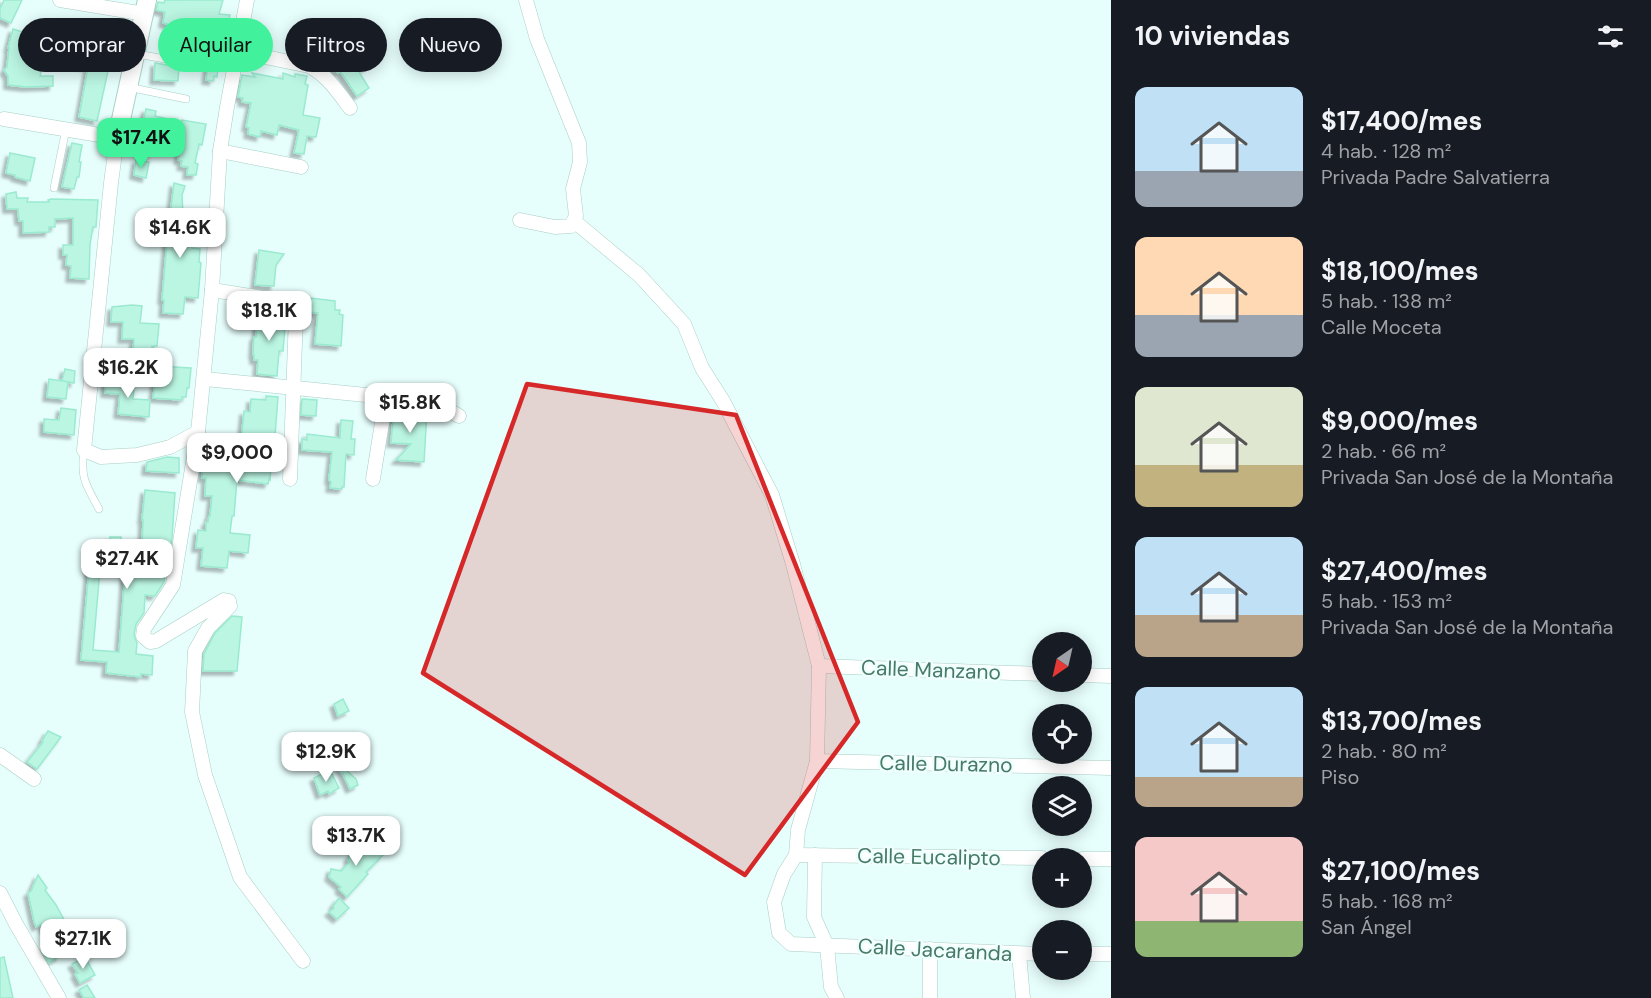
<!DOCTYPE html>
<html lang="es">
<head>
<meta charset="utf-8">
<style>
	body { margin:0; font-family:"DM Sans",sans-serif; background:#20242c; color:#f1f3f6; height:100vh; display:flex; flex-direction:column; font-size:22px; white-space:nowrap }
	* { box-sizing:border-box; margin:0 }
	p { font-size:20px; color:#9ea1a6 }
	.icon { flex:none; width:33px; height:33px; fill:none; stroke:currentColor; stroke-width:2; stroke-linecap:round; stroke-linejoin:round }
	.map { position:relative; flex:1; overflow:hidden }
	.sheet { display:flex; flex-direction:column; background:#171b24; width:540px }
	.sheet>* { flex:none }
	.top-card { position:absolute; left:18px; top:18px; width:570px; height:54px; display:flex; gap:12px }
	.needle { width:39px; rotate:214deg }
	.buttons { position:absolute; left:1032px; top:632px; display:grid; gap:12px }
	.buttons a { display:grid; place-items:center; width:60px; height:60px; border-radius:50%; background:#171b24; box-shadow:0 3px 15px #0003; font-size:30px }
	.price { position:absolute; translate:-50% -51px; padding:0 14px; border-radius:12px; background:#fff; color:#222; font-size:20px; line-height:39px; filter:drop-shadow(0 2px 3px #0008) }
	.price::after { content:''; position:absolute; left:50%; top:36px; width:18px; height:14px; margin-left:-9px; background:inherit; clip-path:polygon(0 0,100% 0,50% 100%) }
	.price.on { background:#41f19b; color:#111 }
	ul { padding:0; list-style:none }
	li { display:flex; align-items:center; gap:18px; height:150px; padding:0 24px }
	li span { display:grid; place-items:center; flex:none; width:168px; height:120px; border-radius:12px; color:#555 }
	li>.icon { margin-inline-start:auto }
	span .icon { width:72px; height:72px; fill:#fffc; stroke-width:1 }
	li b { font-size:26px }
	h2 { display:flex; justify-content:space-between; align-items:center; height:72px; padding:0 24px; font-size:26px }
	.tag { padding:0 21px; border-radius:27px; background:#171b24; box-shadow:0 3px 15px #0003; font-size:21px; line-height:54px }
	.tag.on { background:#41f19b; color:#111 }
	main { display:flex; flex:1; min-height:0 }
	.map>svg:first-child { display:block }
	.building { fill:#bbf6e3; stroke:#9aeacf; stroke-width:1.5; fill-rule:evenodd; filter:url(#shadow) }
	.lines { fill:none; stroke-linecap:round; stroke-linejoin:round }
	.service-casing { stroke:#a8cfc4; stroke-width:8 }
	.minor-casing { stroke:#a8cfc4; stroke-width:15 }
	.tertiary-casing { stroke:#a8cfc4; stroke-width:20 }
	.service { stroke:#fff; stroke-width:7 }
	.minor { stroke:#fff; stroke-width:14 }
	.tertiary { stroke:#fff; stroke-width:18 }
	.marked { fill:#d62828; fill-opacity:0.2; stroke:#d62828; stroke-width:4.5; stroke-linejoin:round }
	.labels { text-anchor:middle; stroke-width:5; stroke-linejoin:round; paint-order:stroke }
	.street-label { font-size:21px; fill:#487a68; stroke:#eefffd }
</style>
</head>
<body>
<main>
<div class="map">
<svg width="1111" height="998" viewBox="0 0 1111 998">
	<defs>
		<filter id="shadow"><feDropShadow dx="-4" dy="4" stdDeviation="1.5" flood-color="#0004"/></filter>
	</defs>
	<rect width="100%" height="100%" fill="#e6fefc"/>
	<g class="building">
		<path d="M4 0H22L11 23 0 18V9Z"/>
		<path d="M165 0H223L219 14 230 15 227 26 223 25 220 43H221L216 67 218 68 217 77 214 76 213 81 206 80 210 50 201 48 204 37 190 34V30L163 23 165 12 156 10 158 2 164 3Z"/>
		<path d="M77 19 95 22 89 51 48 26 75 31Z"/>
		<path d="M13 29 89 53 88 57H89L86 67 62 62 63 57 45 53 40 76H53V86L26 87 8 85V76L4 70 7 67 9 48H8Z"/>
		<path d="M351 41 366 68 359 72 369 88 357 96 340 71 338 73 329 62Z"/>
		<path d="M155 63 179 67 178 81 154 80Z"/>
		<path d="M88 67 108 71 97 121 79 117Z"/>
		<path d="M252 73 283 79V73L295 77V74L307 76 305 84 308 85 303 115 320 118 316 137 307 136 304 154 294 153 299 130 279 125 277 135 261 131 260 137 248 134 249 128 246 127 251 103 242 102 243 98 238 97 242 75 255 77Z"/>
		<path d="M146 109 156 111 155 116 181 122 182 120 206 124 202 145 199 144 195 163 198 164 196 175H187L188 167 181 166 182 161 178 160 181 141 170 139 171 136 141 129V132L130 130 132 120 143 123Z"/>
		<path d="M72 143 82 145 79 162H81L79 177H77L74 189 62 187Z"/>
		<path d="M10 153 35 158 30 181 15 177V175L6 173Z"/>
		<path d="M136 160 149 162 146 178 134 175Z"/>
		<path d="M174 183 185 186 182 195 183 215 187 214 189 223H191L192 248 200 249 199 262 201 263 198 298 185 297 183 314 163 313 164 300H162L167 242Z"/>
		<path d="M16 192 17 198H28L27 202H49L48 200 51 199 98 200 96 227H93L90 244 89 279 70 278 71 266 66 265 67 255H63V245H73V218L55 219V227H49V232L23 233V221H19L18 209H7L6 194Z"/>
		<path d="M259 250 284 254 276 265 274 286 255 285Z"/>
		<path d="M310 298 335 301V310H340L339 314 343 315 341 346 315 344 318 313 309 312Z"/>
		<path d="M132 305 142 306 140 323 159 324 157 346H152V357L133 356 134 339H122L123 322H111L112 307Z"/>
		<path d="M261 311 285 313 286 314 283 351H279L277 376 257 374 258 360H254V355H253L254 337H256L258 316H261Z"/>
		<path d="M157 366 191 368 189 388H187L186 397H182V400L153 398Z"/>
		<path d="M65 369 75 371 74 383 63 381 68 382 66 399 47 397 49 379 62 381Z"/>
		<path d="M106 379 128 381 127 387H134L133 399 150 400 149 417 118 414 120 394 105 393Z"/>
		<path d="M266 396 278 397 274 448 267 447 264 466H271L270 480 269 479 268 484 237 480 234 516H232L230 533 250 535 248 553 229 551 227 568 201 566 203 548H196L198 530 206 531V522H208L209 516H210L212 496H205L206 478H202L203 466 227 468V462L239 464 244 411 250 412 251 399 266 400Z"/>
		<path d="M302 399 317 400 316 416 301 415Z"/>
		<path d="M61 408 76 410 74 435 44 432V419L59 420Z"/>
		<path d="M416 409 427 411 424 462 396 460 411 444 391 443 394 410 415 413Z"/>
		<path d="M341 420 353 421 351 439H355L354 455 346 454 344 487H342V489L330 488 331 482 329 480 332 452 302 450V439L307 440V434L340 438Z"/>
		<path d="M167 457 179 458V473L146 471 147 462Z"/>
		<path d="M145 490 175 493 172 538 164 582 155 596 145 595 144 613 136 624 134 635 137 643 136 654 153 656 152 675 141 674V677L106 673 107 662 81 660 91 547 110 548V537H121L120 549 142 550 143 520H142ZM101 558 126 560 119 652 93 650Z"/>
		<path d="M232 616 242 617 237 671H203L204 654 215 633Z"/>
		<path d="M343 699 349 711 338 716 334 704Z"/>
		<path d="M48 731 61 737 37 769 27 762 43 742 42 741Z"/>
		<path d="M307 744 313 754 303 759 298 749Z"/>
		<path d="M338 763 356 779 358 785 350 789Z"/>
		<path d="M330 770 339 788 329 794 328 791 320 795 314 778Z"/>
		<path d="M378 840 374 846 383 855 366 872 368 874 347 897 339 889 341 887 329 877 331 869 341 871 349 863 348 858 364 842Z"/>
		<path d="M38 875 47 888 45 890 56 905 68 927 61 930 44 929 42 924 36 927 34 921 28 893 31 891Z"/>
		<path d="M339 898 349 908 337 919 329 912 334 908 333 906Z"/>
		<path d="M52 943 60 956 49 963 41 950Z"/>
		<path d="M4 957 13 998H0V958Z"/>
		<path d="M85 957 95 975 80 983 75 974 78 973 72 964Z"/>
		<path d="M87 985 95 998H84L79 990Z"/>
	</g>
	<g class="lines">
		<g class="service-casing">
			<g id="service">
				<path d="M137 54 188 63"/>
				<path d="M128 87 186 99"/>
				<path d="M54 188 66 129"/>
				<path d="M84 450C80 478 86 485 99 509"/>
			</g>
		</g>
		<g class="minor-casing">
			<g id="minor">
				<path d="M60 0 145 14"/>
				<path d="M247 0 227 107 220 151 212 290 198 432 173 585 144 629 143 636 150 642 156 641 224 600 229 601 230 606 208 628 195 651 192 712 205 775 240 877 303 961"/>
				<path d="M237 51 309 66C327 75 338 92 350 108"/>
				<path d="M4 119 117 138 111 183 84 450 101 457 137 455 170 447 198 432"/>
				<path d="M220 151 301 167"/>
				<path d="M520 220 555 227 571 226 576 216 573 189 580 162 579 143 537 39 526 0"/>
				<path d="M574 221 639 275 684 324 702 368 723 401 772 495 793 564 819 666 817 761 798 830 796 855"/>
				<path d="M212 290 283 301 292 305 296 315 290 479"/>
				<path d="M205 379 426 401 442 406 459 416"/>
				<path d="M373 479 386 398"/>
				<path d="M819 666 1042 674"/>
				<path d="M1082 675 1111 676"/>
				<path d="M0 755 34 779"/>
				<path d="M817 761 1111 768"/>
				<path d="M815 855 814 917 827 946 831 987 837 998"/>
				<path d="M1042 858 796 855 784 874 774 902 779 933 791 944 1042 954"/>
				<path d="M1082 859H1111"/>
				<path d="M0 893 16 924 59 998"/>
				<path d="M930 949V998"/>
				<path d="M1019 954 1023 998"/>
				<path d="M1082 954H1111"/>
			</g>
		</g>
		<g class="tertiary-casing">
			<path id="tertiary" d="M117 138 147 0"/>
		</g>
		<use href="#service" class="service"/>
		<use href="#minor" class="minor"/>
		<use href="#tertiary" class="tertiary"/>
	</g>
	<path class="marked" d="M527 384 736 415 858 722 745 875 423 673Z"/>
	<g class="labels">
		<g class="street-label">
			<text transform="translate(931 670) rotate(2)" y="7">Calle Manzano</text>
			<text transform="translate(946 764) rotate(1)" y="7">Calle Durazno</text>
			<text transform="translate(929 857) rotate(1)" y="7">Calle Eucalipto</text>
			<text transform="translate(935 950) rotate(3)" y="7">Calle Jacaranda</text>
		</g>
	</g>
</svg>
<div class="buttons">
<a><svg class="needle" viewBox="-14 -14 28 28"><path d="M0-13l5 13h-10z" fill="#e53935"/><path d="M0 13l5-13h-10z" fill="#9ea1a6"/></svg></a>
<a><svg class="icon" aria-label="locate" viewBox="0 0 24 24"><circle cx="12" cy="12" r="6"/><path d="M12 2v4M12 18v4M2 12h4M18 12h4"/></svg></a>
<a><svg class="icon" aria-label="layers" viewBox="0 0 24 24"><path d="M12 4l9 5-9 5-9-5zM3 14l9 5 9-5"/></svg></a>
<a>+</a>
<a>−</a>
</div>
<b class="price on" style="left:141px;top:169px">$17.4K</b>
<b class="price" style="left:180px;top:259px">$14.6K</b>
<b class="price" style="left:269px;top:342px">$18.1K</b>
<b class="price" style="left:128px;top:399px">$16.2K</b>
<b class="price" style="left:410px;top:434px">$15.8K</b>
<b class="price" style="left:237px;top:484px">$9,000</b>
<b class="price" style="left:127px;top:590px">$27.4K</b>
<b class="price" style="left:326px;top:783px">$12.9K</b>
<b class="price" style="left:356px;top:867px">$13.7K</b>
<b class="price" style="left:83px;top:970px">$27.1K</b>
<div class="top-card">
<a class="tag">Comprar</a>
<a class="tag on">Alquilar</a>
<a class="tag">Filtros</a>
<a class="tag">Nuevo</a>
</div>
</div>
<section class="sheet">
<h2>10 viviendas<svg class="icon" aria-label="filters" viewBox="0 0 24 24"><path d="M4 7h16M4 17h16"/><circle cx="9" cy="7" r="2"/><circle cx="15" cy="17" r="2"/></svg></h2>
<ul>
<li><span style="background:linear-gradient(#bfe0f5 70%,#9aa5b1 0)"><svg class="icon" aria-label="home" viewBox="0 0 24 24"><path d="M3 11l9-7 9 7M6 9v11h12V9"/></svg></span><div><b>$17,400/mes</b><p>4 hab. · 128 m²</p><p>Privada Padre Salvatierra</p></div></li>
<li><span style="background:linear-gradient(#ffd9b3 65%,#9aa5b1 0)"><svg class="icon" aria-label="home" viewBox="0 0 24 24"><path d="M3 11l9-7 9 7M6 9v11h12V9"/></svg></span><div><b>$18,100/mes</b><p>5 hab. · 138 m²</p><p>Calle Moceta</p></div></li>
<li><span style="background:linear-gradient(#dfe7d0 65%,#c2b280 0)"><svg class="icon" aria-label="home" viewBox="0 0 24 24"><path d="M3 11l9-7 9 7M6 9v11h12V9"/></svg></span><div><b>$9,000/mes</b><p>2 hab. · 66 m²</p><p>Privada San José de la Montaña</p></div></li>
<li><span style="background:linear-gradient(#bfe0f5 65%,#b9a48a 0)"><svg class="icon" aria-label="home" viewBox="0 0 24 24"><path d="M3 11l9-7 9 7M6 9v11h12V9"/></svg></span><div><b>$27,400/mes</b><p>5 hab. · 153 m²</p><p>Privada San José de la Montaña</p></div></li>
<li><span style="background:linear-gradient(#bfe0f5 75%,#b9a48a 0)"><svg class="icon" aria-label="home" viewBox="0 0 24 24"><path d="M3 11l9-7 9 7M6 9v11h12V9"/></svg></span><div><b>$13,700/mes</b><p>2 hab. · 80 m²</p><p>Piso</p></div></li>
<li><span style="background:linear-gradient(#f6c9c9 70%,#8fb573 0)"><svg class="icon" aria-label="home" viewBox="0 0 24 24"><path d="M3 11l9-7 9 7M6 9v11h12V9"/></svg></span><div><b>$27,100/mes</b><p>5 hab. · 168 m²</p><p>San Ángel</p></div></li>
</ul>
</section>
</main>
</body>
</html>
